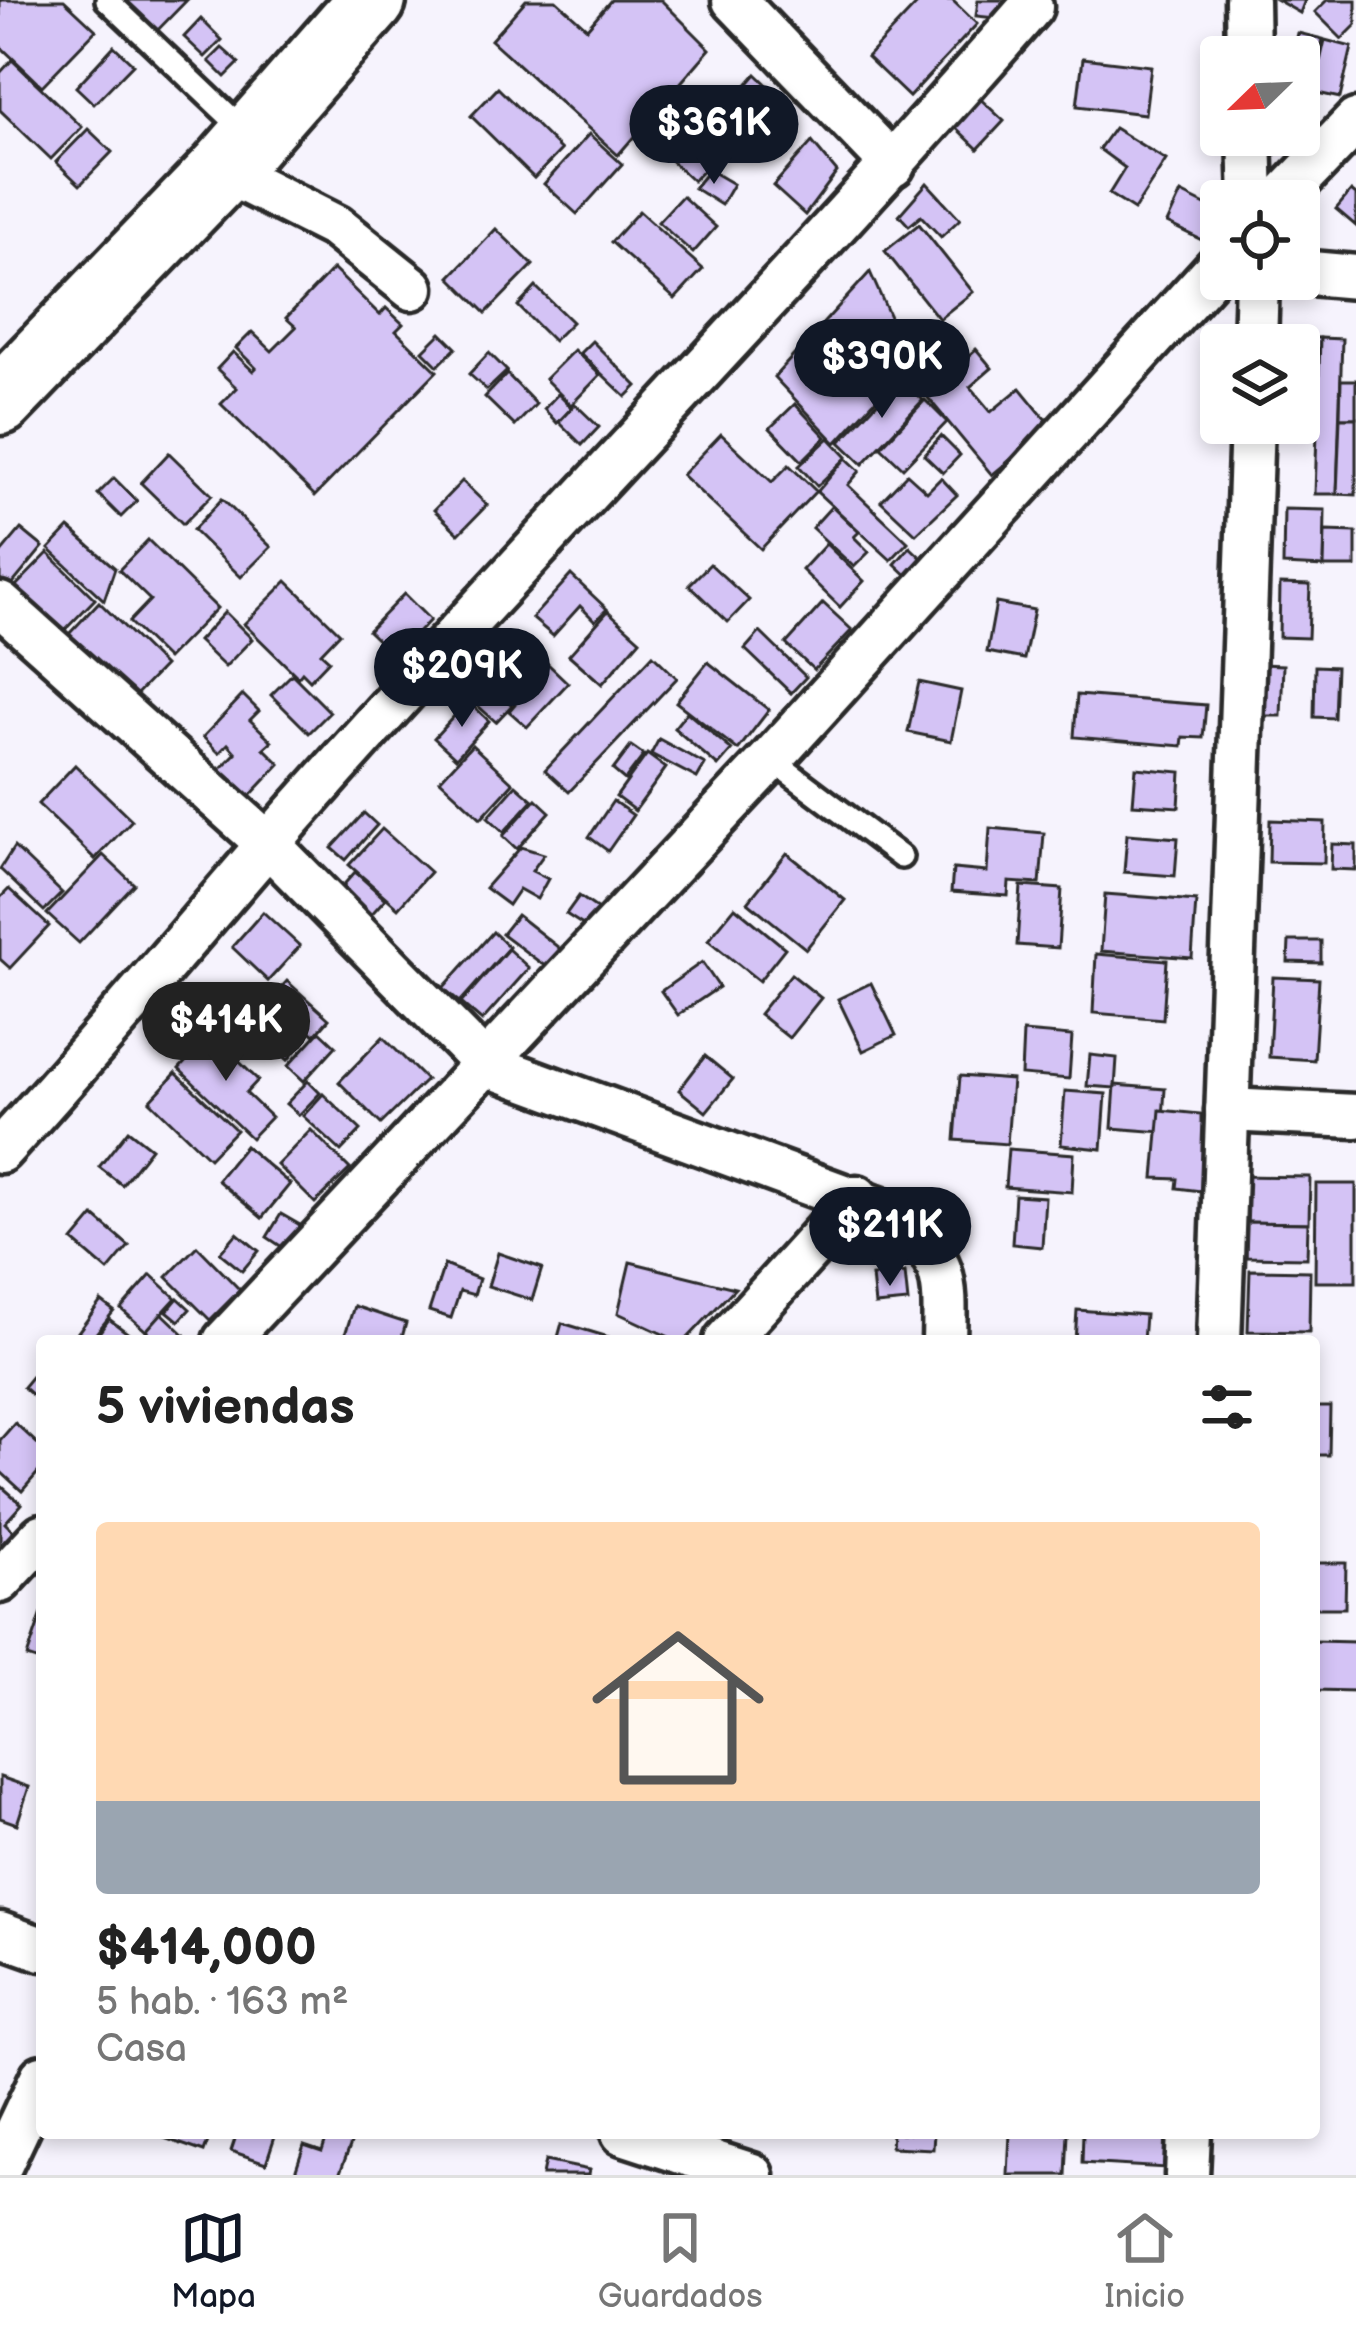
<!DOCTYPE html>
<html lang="es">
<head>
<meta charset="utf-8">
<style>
	body { margin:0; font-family:"Balsamiq Sans",sans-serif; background:#f6f6f6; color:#222; height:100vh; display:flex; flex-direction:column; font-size:45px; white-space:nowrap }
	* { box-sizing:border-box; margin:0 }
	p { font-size:39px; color:#767676 }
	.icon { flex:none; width:66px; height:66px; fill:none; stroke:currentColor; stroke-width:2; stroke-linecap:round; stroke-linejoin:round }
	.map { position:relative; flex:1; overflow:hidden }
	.sheet { position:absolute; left:36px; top:1335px; width:1284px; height:804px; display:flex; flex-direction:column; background:#fff; border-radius:12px; box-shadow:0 6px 18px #0003 }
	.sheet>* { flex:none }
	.needle { width:78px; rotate:247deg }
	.fabs { position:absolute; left:1200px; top:36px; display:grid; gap:24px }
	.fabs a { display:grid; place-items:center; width:120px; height:120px; border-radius:12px; background:#fff; box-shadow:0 6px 18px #0003; font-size:60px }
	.price { position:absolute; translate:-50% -102px; padding:0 27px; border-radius:42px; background:#111827; color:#fff; font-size:39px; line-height:78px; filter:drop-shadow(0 3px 6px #0008) }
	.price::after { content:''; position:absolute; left:50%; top:72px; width:36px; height:27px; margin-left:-18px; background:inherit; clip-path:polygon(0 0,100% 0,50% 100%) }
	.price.on { background:#222; color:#fff }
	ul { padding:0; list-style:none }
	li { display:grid; align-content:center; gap:24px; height:636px; padding:0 60px }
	li span { display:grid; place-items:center; height:372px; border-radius:12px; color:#555 }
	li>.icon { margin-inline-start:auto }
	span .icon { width:216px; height:216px; fill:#fffc; stroke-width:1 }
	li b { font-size:51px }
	h2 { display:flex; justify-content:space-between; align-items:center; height:144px; padding:0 60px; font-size:51px }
	.dock { display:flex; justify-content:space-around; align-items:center; height:168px; border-top:3px solid #e0e0e0; background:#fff; font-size:33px; color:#767676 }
	.dock a { display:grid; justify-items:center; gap:6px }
	.dock .on { color:#111827 }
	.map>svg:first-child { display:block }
	.building { fill:#d4c3f5; stroke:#2b2b2b; stroke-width:3 }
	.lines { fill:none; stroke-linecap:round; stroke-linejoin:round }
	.lane-casing { stroke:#2b2b2b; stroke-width:30 }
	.street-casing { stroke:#2b2b2b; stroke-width:51 }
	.primary-casing { stroke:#2b2b2b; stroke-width:75 }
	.lane { stroke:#fff; stroke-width:21 }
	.street { stroke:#fff; stroke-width:42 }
	.primary { stroke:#fff; stroke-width:66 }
</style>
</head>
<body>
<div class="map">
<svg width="1356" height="2175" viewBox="0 0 1356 2175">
	<rect width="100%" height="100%" fill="#f6f3fd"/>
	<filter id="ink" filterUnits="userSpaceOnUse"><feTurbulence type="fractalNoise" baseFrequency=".00833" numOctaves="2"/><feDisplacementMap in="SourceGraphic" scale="24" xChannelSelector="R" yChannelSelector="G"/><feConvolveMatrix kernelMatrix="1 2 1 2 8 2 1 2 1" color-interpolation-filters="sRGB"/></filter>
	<g filter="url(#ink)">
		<g class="building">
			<path d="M0 0H64L96 30 42 86 0 46Z"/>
			<path d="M117 0H187L153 35Z"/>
			<path d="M526 0H556L587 28 611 0H661L710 49 618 155 491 40Z"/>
			<path d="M921 0H952L977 24 909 97 867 57Z"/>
			<path d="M978 0H1007L1006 19 976 16Z"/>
			<path d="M1277 0H1305L1300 13Z"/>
			<path d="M1327 0H1356V25L1342 39 1315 12Z"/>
			<path d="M201 19 222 40 205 57 184 37Z"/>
			<path d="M1298 33 1323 39 1313 78 1299 74V57H1292Z"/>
			<path d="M1325 40 1352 47 1340 98 1313 92Z"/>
			<path d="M114 46 133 64 94 104 76 87Z"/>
			<path d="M222 48 239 63 225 77 209 61Z"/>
			<path d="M1083 58 1151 66 1145 114 1077 106Z"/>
			<path d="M12 60 82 127 51 159 0 110V73Z"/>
			<path d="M756 74 777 94 764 108 743 89Z"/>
			<path d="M498 88 561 150 534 178 471 116Z"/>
			<path d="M975 94 1004 121 978 149 949 121Z"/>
			<path d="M687 106 728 144 693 181 653 144Z"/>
			<path d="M1114 128 1166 160 1134 210 1109 194 1125 168 1099 149Z"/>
			<path d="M88 129 112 152 80 185 56 162Z"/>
			<path d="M589 134 622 164 577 214 544 184Z"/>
			<path d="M812 142 837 172 805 215 773 186Z"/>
			<path d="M709 170 733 184 721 205 694 188Z"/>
			<path d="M927 183 960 219 941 237 921 216 909 226 899 215Z"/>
			<path d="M1351 191 1356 195V226L1336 209Z"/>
			<path d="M1181 193 1221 213 1216 247 1167 223Z"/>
			<path d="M682 196 716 227 693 253 658 222Z"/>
			<path d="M639 211 703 269 675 299 611 242Z"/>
			<path d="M919 224 973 292 939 319 885 251Z"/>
			<path d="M496 229 533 265 486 313 450 277Z"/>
			<path d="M333 269 380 315 386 308 403 324 396 331 437 371 315 496 221 404 237 388 217 369 233 352 253 371 256 368 236 348 252 332 272 351 296 327 286 318Z"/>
			<path d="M870 272 910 362 836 443 774 377Z"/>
			<path d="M536 287 572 322 553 341 518 306Z"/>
			<path d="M441 333 456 348 438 366 423 351Z"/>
			<path d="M1273 337 1320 338 1318 399H1299V345H1272Z"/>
			<path d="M1320 338 1342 339 1337 494H1315Z"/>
			<path d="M592 341 637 386 626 397 580 353Z"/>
			<path d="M976 349 992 368 970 387 991 412 1020 388 1051 426 992 475 924 393Z"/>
			<path d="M574 350 600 375 571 405 545 379Z"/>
			<path d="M489 353 507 371 487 390 469 374Z"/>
			<path d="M507 374 536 404 515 426 485 397Z"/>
			<path d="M900 378 923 400 863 464 840 442Z"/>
			<path d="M1341 380H1356V418H1340Z"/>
			<path d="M558 394 572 408 557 423 544 409Z"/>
			<path d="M925 400 947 422 903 468 881 447Z"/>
			<path d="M575 404 599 427 582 445 559 422Z"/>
			<path d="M795 404 826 437 802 461 770 428Z"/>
			<path d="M1340 418H1356V495L1337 494Z"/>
			<path d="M721 434 772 482 789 465 816 491 761 549 682 475Z"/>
			<path d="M941 436 960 455 943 473 924 455Z"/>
			<path d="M829 438 847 457 817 486 799 466Z"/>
			<path d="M169 453 212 495 183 524 141 483Z"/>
			<path d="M846 458 860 471 848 485 908 542 891 560 817 492Z"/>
			<path d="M907 474 927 492 941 478 957 495 916 534 881 501Z"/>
			<path d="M114 478 137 501 121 517 98 494Z"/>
			<path d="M462 481 487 505 459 534 434 510Z"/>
			<path d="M222 499 271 547 241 577 193 530Z"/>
			<path d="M832 506 859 532 854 537 869 552 854 567 812 528Z"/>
			<path d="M1284 509 1325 510 1324 567 1283 565Z"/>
			<path d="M69 528 115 568 104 600 49 549Z"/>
			<path d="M21 529 43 547 10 587 0 579V554Z"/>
			<path d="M1325 531 1356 532V567H1324Z"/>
			<path d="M148 540 217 608 167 659 129 622 150 600 119 570Z"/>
			<path d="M826 544 864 581 840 607 802 570Z"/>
			<path d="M910 547 929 565 914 582 895 564Z"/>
			<path d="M48 553 95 599 58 637 11 591Z"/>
			<path d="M710 564 749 600 728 622 689 585Z"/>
			<path d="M571 575 607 609 595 621 580 606 553 636 532 618Z"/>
			<path d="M287 581 340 633 321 653 329 660 310 680 302 672 298 677 244 624Z"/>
			<path d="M1280 584 1310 585 1308 638 1279 637Z"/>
			<path d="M404 594 430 620 395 657 368 631Z"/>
			<path d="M99 602 164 666 134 697 69 634Z"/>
			<path d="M823 603 852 630 814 670 786 644Z"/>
			<path d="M996 603 1034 610 1024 659 987 652Z"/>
			<path d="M608 611 640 640 602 684 569 655Z"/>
			<path d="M225 612 252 639 225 667 198 641Z"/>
			<path d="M760 632 806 677 791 693 745 649Z"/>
			<path d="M528 645 568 683 527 727 509 711 515 704 492 683Z"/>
			<path d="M653 655 677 678 569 792 545 770Z"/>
			<path d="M708 662 769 710 738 750 676 702Z"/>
			<path d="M1260 664 1283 665 1281 716H1259Z"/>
			<path d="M1315 666 1336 667 1334 718 1314 717Z"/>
			<path d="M292 674 330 712 309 733 271 695Z"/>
			<path d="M919 682 961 691 951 741 908 732Z"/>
			<path d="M493 688 512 705 496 722 477 705Z"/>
			<path d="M243 695 259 711 250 720 272 741 264 748 280 764 247 799 218 771 236 753 228 744 219 753 203 737Z"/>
			<path d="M1077 695 1206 705 1203 738 1183 737 1182 746 1074 737Z"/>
			<path d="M468 701 489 721 456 758 434 738Z"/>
			<path d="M687 712 732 750 718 766 674 728Z"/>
			<path d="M659 739 705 764 697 778 651 754Z"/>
			<path d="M472 745 513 783 481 818 440 780Z"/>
			<path d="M631 746 644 755 625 780 613 770Z"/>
			<path d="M647 754 666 768 635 811 616 797Z"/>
			<path d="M75 765 132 820 95 859 38 804Z"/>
			<path d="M1136 768 1181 772 1179 807 1133 804Z"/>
			<path d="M516 785 533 800 504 832 488 817Z"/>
			<path d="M536 799 550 812 517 849 503 836Z"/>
			<path d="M613 801 633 815 608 851 589 837Z"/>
			<path d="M364 813 377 825 346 860 332 848Z"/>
			<path d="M1270 820 1325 822 1324 863 1269 862Z"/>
			<path d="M990 828 1044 833 1040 884 1009 882 1008 896 951 892 953 869 987 872Z"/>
			<path d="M382 829 430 872 398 908 349 865Z"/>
			<path d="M1127 834 1178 838 1175 876 1124 872Z"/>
			<path d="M1332 844 1356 845V870L1331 869Z"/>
			<path d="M14 847 62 893 44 911 0 869Z"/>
			<path d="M521 847 544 854 532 871 548 879 537 899 519 889 508 905 485 888Z"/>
			<path d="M787 853 845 900 806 949 748 902Z"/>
			<path d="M103 855 134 884 79 943 47 914Z"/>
			<path d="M355 872 385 899 369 917 339 890Z"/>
			<path d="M1021 886 1062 889 1058 948 1017 945Z"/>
			<path d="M9 889 49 926 10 968 0 959V898Z"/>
			<path d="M1105 894 1196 901 1192 958 1101 951Z"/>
			<path d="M579 896 598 909 586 927 566 914Z"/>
			<path d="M735 907 785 948 759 981 708 940Z"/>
			<path d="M263 912 300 946 268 981 232 947Z"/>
			<path d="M517 915 568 955 554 973 502 934Z"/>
			<path d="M493 932 509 947 460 1002 443 988Z"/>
			<path d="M1289 941H1321V963L1288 962Z"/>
			<path d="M508 949 529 968 482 1021 461 1003Z"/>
			<path d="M1096 954 1167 960 1163 1019 1093 1013Z"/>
			<path d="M702 962 719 987 678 1015 661 991Z"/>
			<path d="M791 974 821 998 789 1038 759 1014Z"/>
			<path d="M1273 977 1319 979 1314 1060 1269 1057Z"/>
			<path d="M287 981 329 1019 315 1035 297 1019 291 1025 306 1038 288 1060 248 1024Z"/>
			<path d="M871 983 896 1035 863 1051 838 999Z"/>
			<path d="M320 1031 336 1046 304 1081 288 1066Z"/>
			<path d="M1023 1032 1072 1036 1069 1079 1021 1075Z"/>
			<path d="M211 1034 258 1080 246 1093 271 1117 251 1138 179 1069Z"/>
			<path d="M383 1037 426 1080 381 1124 339 1082Z"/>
			<path d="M1090 1055 1117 1058 1115 1088 1087 1086Z"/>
			<path d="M705 1056 733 1079 706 1112 679 1090Z"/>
			<path d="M176 1073 236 1130 209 1158 150 1101Z"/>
			<path d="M960 1076 1012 1080 1007 1144 955 1140Z"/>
			<path d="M308 1081 320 1093 299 1115 286 1104Z"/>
			<path d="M1115 1085 1165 1089 1162 1132 1112 1128Z"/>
			<path d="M1065 1091 1106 1094 1102 1149 1061 1145Z"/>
			<path d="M323 1094 361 1130 341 1151 303 1116Z"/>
			<path d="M1160 1110 1201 1114V1122L1206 1123 1201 1191 1177 1188 1178 1179 1154 1178Z"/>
			<path d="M128 1130 151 1148 122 1185 99 1167Z"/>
			<path d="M311 1130 350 1169 315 1203 277 1165Z"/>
			<path d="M245 1146 290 1184 262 1218 217 1180Z"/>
			<path d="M1008 1149 1074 1154 1072 1192 1005 1187Z"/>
			<path d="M1239 1176 1310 1177 1309 1223 1238 1222Z"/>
			<path d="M1316 1184H1356V1282H1315Z"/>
			<path d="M1015 1195 1045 1197 1042 1247 1012 1244Z"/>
			<path d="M281 1214 300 1225 285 1249 267 1237Z"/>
			<path d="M94 1216 129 1246 108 1271 73 1241Z"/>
			<path d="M1246 1222 1308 1223 1307 1258 1246 1257Z"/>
			<path d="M237 1233 259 1251 242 1271 220 1253Z"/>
			<path d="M197 1246 240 1290 210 1320 167 1277Z"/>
			<path d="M498 1253 542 1268 532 1300 488 1286Z"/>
			<path d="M630 1262 735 1288 685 1341H678L618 1313Z"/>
			<path d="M444 1265 479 1279 474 1295 460 1291 451 1318 429 1311Z"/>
			<path d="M1250 1270 1310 1271 1309 1332 1248 1331Z"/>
			<path d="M905 1273 908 1302 875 1305 872 1276Z"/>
			<path d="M151 1275 176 1298 146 1331 121 1309Z"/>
			<path d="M178 1298 190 1309 179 1321 167 1311Z"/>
			<path d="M101 1301 114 1311 90 1341 78 1332Z"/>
			<path d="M354 1306 406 1323 401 1341H343Z"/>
			<path d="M1077 1310 1145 1315 1143 1341H1075Z"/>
			<path d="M162 1313 185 1335 180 1341H157L146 1331Z"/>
			<path d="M109 1319 138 1341H93Z"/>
			<path d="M562 1323 615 1339 614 1341H557Z"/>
			<path d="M37 1370 42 1374V1404L23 1387Z"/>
			<path d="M1314 1407H1330L1329 1455H1314Z"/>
			<path d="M15 1423 42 1448V1468L22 1491 0 1471V1440Z"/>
			<path d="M0 1485 22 1504 5 1523 15 1533 0 1551Z"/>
			<path d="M1314 1563H1346L1345 1608H1314Z"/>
			<path d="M42 1613V1662L27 1657Z"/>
			<path d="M1314 1641 1356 1642V1691L1314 1690Z"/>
			<path d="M0 1777 29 1787 17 1824 0 1818Z"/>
			<path d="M163 2133H211L204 2152 161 2137Z"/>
			<path d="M237 2133H276L266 2163 231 2151Z"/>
			<path d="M328 2133H355L339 2175H294L304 2145 322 2151Z"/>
			<path d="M892 2133H934L933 2149 891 2147Z"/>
			<path d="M1010 2133H1068L1066 2175H1008Z"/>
			<path d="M1083 2133H1168L1166 2168 1082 2163Z"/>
			<path d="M545 2161 589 2170 588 2175H542Z"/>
		</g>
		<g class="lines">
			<g class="lane-casing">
				<g id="lane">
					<path d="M107 0 247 133"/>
					<path d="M771 759 901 857"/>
				</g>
			</g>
			<g class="street-casing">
				<g id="street">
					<path d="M734 0 893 165"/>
					<path d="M1247 0 1248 57"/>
					<path d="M1250 135 1252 201"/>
					<path d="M223 170 336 227 412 288"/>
					<path d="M1279 201 1356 121"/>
					<path d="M1299 272 1356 277"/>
					<path d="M1255 345 1257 279"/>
					<path d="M0 604 268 844 485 1064 892 1214C946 1258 946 1274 944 1341"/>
					<path d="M1227 1110 1356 1116"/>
					<path d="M0 1151C92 1051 179 947 268 844 517 560 783 292 1031 7"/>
					<path d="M225 1341 771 759 1221 263"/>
					<path d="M726 1341 857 1197"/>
					<path d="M1219 1341 1252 423"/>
					<path d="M0 1581 42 1536"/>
					<path d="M0 1934 42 1949"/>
					<path d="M623 2133 752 2175"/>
					<path d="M0 2166 42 2077"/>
					<path d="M1187 2175 1189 2133"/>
				</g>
			</g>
			<g class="primary-casing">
				<path id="primary" d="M0 401 223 170 372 0"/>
			</g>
			<use href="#lane" class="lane"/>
			<use href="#street" class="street"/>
			<use href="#primary" class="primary"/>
		</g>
	</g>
</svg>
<div class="fabs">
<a><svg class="needle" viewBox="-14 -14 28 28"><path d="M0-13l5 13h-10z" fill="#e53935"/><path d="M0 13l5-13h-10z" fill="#767676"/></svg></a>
<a><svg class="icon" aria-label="locate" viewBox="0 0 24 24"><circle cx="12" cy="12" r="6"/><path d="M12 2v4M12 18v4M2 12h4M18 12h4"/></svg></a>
<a><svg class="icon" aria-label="layers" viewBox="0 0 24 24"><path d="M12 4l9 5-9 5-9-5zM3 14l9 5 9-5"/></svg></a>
</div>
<b class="price" style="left:714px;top:187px">$361K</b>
<b class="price" style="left:882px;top:421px">$390K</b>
<b class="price" style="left:462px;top:730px">$209K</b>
<b class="price on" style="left:226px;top:1084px">$414K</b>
<b class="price" style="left:890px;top:1289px">$211K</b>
<section class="sheet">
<h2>5 viviendas<svg class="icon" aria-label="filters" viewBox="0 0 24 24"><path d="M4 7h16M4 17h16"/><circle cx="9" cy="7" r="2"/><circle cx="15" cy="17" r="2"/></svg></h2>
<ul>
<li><span style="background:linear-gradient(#ffd9b3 75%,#9aa5b1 0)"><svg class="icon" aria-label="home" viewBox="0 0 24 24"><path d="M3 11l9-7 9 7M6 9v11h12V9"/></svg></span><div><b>$414,000</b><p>5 hab. · 163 m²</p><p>Casa</p></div></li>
</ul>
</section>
</div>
<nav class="dock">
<a class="on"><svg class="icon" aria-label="map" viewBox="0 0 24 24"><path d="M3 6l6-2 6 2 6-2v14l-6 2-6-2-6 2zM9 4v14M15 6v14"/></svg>Mapa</a>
<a><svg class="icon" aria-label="saved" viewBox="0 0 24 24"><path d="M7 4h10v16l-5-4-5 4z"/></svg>Guardados</a>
<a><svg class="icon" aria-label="home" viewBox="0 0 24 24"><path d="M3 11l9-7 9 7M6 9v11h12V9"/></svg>Inicio</a>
</nav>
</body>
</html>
